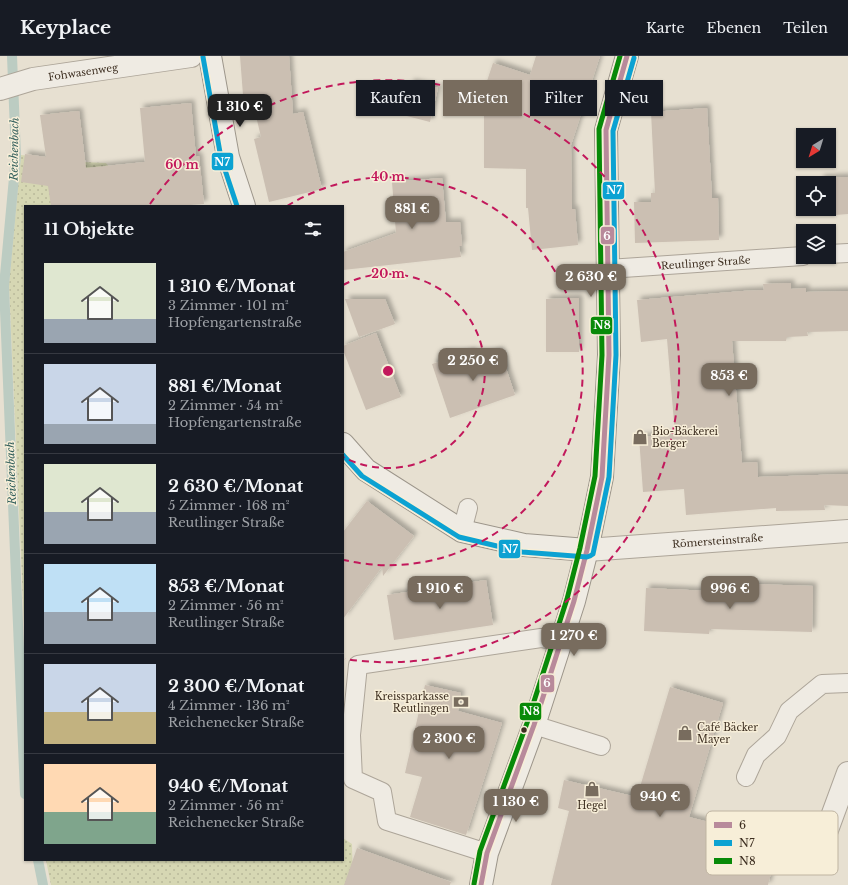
<!DOCTYPE html>
<html lang="de">
<head>
<meta charset="utf-8">
<style>
	body { margin:0; font-family:"Libre Baskerville",serif; background:#242831; color:#f1f3f6; height:100vh; display:flex; flex-direction:column; font-size:15px; white-space:nowrap }
	* { box-sizing:border-box; margin:0 }
	p { font-size:13px; color:#9ea1a6 }
	.icon { flex:none; width:22px; height:22px; fill:none; stroke:currentColor; stroke-width:2; stroke-linecap:round; stroke-linejoin:round }
	.map { position:relative; flex:1; overflow:hidden }
	.details { position:absolute; left:24px; top:149px; width:320px; height:656px; display:flex; flex-direction:column; background:#171b24; border-radius:0px; box-shadow:0 1px 3px #0004 }
	.details>* { flex:none }
	.hud { position:absolute; left:356px; top:24px; width:380px; height:36px; display:flex; gap:8px }
	.needle { width:26px; rotate:218deg }
	.tools { position:absolute; left:796px; top:72px; display:grid; gap:8px }
	.tools a { display:grid; place-items:center; width:40px; height:40px; border-radius:0px; background:#171b24; box-shadow:0 1px 3px #0004; font-size:20px }
	.price { position:absolute; translate:-50% -34px; padding:0 9px; border-radius:8px; background:#786c5e; color:#fff; font-size:13px; line-height:26px; filter:drop-shadow(0 1px 2px #0008) }
	.price::after { content:''; position:absolute; left:50%; top:24px; width:12px; height:9px; margin-left:-6px; background:inherit; clip-path:polygon(0 0,100% 0,50% 100%) }
	.price.on { background:#222; color:#fff }
	ul { padding:0; list-style:none }
	li { display:flex; align-items:center; gap:12px; height:100px; padding:0 20px }
	li+li { border-top:1px solid #363941 }
	li span { display:grid; place-items:center; flex:none; width:112px; height:80px; border-radius:0px; color:#555 }
	li>.icon { margin-inline-start:auto }
	span .icon { width:48px; height:48px; fill:#fffc; stroke-width:1 }
	li b { font-size:17px }
	h2 { display:flex; justify-content:space-between; align-items:center; height:48px; padding:0 20px; font-size:17px }
	.tag { padding:0 14px; border-radius:0px; background:#171b24; box-shadow:0 1px 3px #0004; font-size:14px; line-height:36px }
	.tag.on { background:#786c5e; color:#fff }
	header { display:flex; align-items:center; gap:24px; box-sizing:border-box; height:56px; padding:0 20px; background:#171b24; border-bottom:1px solid #363941 }
	header strong { font-size:19px }
	nav { display:flex; gap:22px; margin-inline-start:auto; font-size:14px }
	.map>svg:first-child { display:block }
	.garden { fill:url(#garden-dots) }
	.lines { fill:none; stroke-linecap:round; stroke-linejoin:round }
	.stream { stroke:#bcccc2; stroke-width:10 }
	.building { fill:#cbbfb2; filter:url(#shadow) }
	.lane-casing { stroke:#ada599; stroke-width:20 }
	.street-casing { stroke:#ada599; stroke-width:24 }
	.secondary-casing { stroke:#9c958a; stroke-width:24 }
	.lane { stroke:#efebe3; stroke-width:18 }
	.street { stroke:#efebe3; stroke-width:22 }
	.secondary { stroke:#efebe3; stroke-width:22 }
	.bus-1-casing { stroke:#f7eed8; stroke-width:8 }
	.bus-2-casing { stroke:#f7eed8; stroke-width:8 }
	.bus-3-casing { stroke:#f7eed8; stroke-width:8 }
	.bus-1 { stroke:#b88a9b; stroke-width:5 }
	.bus-2 { stroke:#0ca2d2; stroke-width:5 }
	.bus-3 { stroke:#088a08; stroke-width:5 }
	.ring { fill:none; stroke:#c2185b; stroke-width:2; stroke-dasharray:7 5 }
	.bus-dot { fill:#3d2e20; stroke:#f7eed8; stroke-width:1.5 }
	.labels { text-anchor:middle; stroke-width:3; stroke-linejoin:round; paint-order:stroke }
	.street-label { font-size:10px; fill:#3d2e20; stroke:#f7eed8 }
	.poi-label { font-size:10px; fill:#3d2e20; stroke:#f7eed8; text-anchor:start }
	.water-label { font-size:11px; font-style:italic; fill:#2f5d5a; stroke:#f7eed8 }
	.key { fill:#f7eed8; stroke:#bfb4a1; stroke-width:1 }
	.key-label { font-size:11px; fill:#3d2e20 }
	.centre { fill:#c2185b; stroke:#f7eed8; stroke-width:2 }
	.ring-label { font-size:12px; text-anchor:middle; font-weight:bold; fill:#c2185b; stroke:#f7eed8; stroke-width:3; stroke-linejoin:round; paint-order:stroke }
	.line-badge { stroke:#f7eed8; stroke-width:1.5 }
	.badge-label { font-size:11px; text-anchor:middle; font-weight:bold; fill:#fff }
</style>
</head>
<body>
<header>
<strong>Keyplace</strong>
<nav><a>Karte</a><a>Ebenen</a><a>Teilen</a></nav>
</header>
<div class="map">
<svg width="848" height="829" viewBox="0 0 848 829">
	<defs>
		<pattern id="garden-dots" width="8" height="8" patternUnits="userSpaceOnUse"><rect width="8" height="8" fill="#d6d7b3"/><path d="M2 2h.1M6 6h.1" fill="none" stroke="#b9b99a" stroke-width="1.8" stroke-linecap="round"/></pattern>
		<filter id="shadow"><feDropShadow dx="3.5" dy="-3.5" stdDeviation="2" flood-color="#0004"/></filter>
	</defs>
	<rect width="100%" height="100%" fill="#e7e0d1"/>
	<g class="garden">
		<path d="M21 99 83 106 106 107 130 137 132 150H25V592L9 228Z"/>
		<path d="M343 782 352 788 353 829H51L46 804H343Z"/>
	</g>
	<g class="lines">
		<g class="stream">
			<path d="M12 0 16 100 4 230 25 738"/>
			<path d="M38 804 43 829"/>
		</g>
	</g>
	<g class="building">
		<path d="M240 0H289L293 58 303 56 322 133 269 146 254 83 261 81 251 39H243Z"/>
		<path d="M536 0H600L571 89 572 153H575L578 189 532 194 528 152H526V113L484 112V34L493 7 530 19Z"/>
		<path d="M411 26 438 32 430 66 403 59Z"/>
		<path d="M191 47 196 101 199 100 204 148 177 150H51L48 130 21 126 25 98 46 101 40 59 79 55 86 112 145 106 140 52Z"/>
		<path d="M707 52 712 142H718L719 184 635 187 634 146H651V137H655L651 56Z"/>
		<path d="M848 121V158L823 160 822 153H829V127H821L820 122Z"/>
		<path d="M442 122 446 166H460L462 190H459L461 201 343 214V196L396 177 392 126Z"/>
		<path d="M791 227V233L806 232V236L848 235V275L807 276 808 280 787 281 786 285H732L742 407 757 406 758 421 848 418V450L824 449 825 454 776 455V452L686 459 684 433 643 436 639 381 675 378 667 283 641 286 637 244 743 235 764 234 763 228Z"/>
		<path d="M579 242V296H546V243Z"/>
		<path d="M345 243H385L395 268 359 281Z"/>
		<path d="M376 277 401 341 366 354 343 294V290Z"/>
		<path d="M500 294 515 339 450 362 432 308 472 295 474 302Z"/>
		<path d="M367 445 414 480 383 520 382 511 343 563V476Z"/>
		<path d="M486 524 493 569 394 584 387 539Z"/>
		<path d="M753 528 813 530 812 576 710 573 709 578 644 575 646 532 753 537Z"/>
		<path d="M425 629 461 637 458 655 502 667 466 779 410 761 422 721 405 717Z"/>
		<path d="M670 631 723 647 689 761 779 784 768 829H551L569 755 558 752 564 724 637 741Z"/>
		<path d="M357 792 451 826 450 829H344Z"/>
	</g>
	<g class="lines">
		<g class="lane-casing">
			<g id="lane">
				<path d="M829 198 848 197"/>
				<path id="s1" d="M608 213 803 200"/>
				<path d="M462 475 468 452"/>
				<path d="M534 669 601 690"/>
				<path d="M746 721 756 699 777 680 789 655 822 628 848 627"/>
				<path d="M487 797 387 765 382 736 353 723 351 679 358 609 541 582 562 585"/>
			</g>
		</g>
		<g class="street-casing">
			<g id="street">
				<path id="s2" d="M0 33 33 23 191 0"/>
				<path id="s3" d="M587 494 848 475"/>
				<path d="M827 774 848 717"/>
			</g>
		</g>
		<g class="secondary-casing">
			<g id="secondary">
				<path d="M210 0 228 101 244 150"/>
				<path d="M343 388 366 414 462 475 524 489 587 494"/>
				<path d="M481 829 487 797 534 669 574 545 587 494 602 421 609 299 606 74 627 0"/>
			</g>
		</g>
		<use href="#lane" class="lane"/>
		<use href="#street" class="street"/>
		<use href="#secondary" class="secondary"/>
		<g class="bus-1-casing">
			<path id="bus-1" d="M481 829 487 797 534 669 574 545 587 494 602 421 609 299 606 74 627 0"/>
		</g>
		<g class="bus-2-casing">
			<g id="bus-2">
				<path d="M203 1 221 102 237 150"/>
				<path d="M343 399 362 420 459 481 522 496 587 501 590 500 593 498 609 421 616 299 613 75 634 2"/>
			</g>
		</g>
		<g class="bus-3-casing">
			<path id="bus-3" d="M474 828 480 795 527 667 567 543 580 492 595 420 602 299 599 73 620 0"/>
		</g>
		<use href="#bus-1" class="bus-1"/>
		<use href="#bus-2" class="bus-2"/>
		<use href="#bus-3" class="bus-3"/>
	</g>
	<g class="ring">
		<path d="M343 229A97 97 0 1 1 343 401"/>
		<path d="M287 150A194 194 0 1 1 344 504"/>
		<path d="M150 148A291 291 0 1 1 345 603"/>
	</g>
	<defs>
		<g id="shop-bare" transform="scale(1.2)"><path d="M-5-2.5h2.3a2.7 3.5 0 0 1 5.4 0H5L5.5 6h-11ZM-1.5-2.5h3a1.5 2.3 0 0 0-3 0Z" fill="#786c5e" stroke="#f7eed8" stroke-width="2.5" paint-order="stroke"/></g>
		<g id="bank-bare" transform="scale(1.2)"><path d="M-6-4H6V4H-6ZM0-2.3a2.3 2.3 0 1 0 0 4.6a2.3 2.3 0 1 0 0-4.6Z" fill="#786c5e" stroke="#f7eed8" stroke-width="2.5" paint-order="stroke"/></g>
	</defs>
	<g fill-rule="evenodd">
		<use href="#shop-bare" x="640" y="381"/>
		<use href="#bank-bare" x="461" y="646"/>
		<use href="#shop-bare" x="685" y="677"/>
		<use href="#shop-bare" x="592" y="733"/>
	</g>
	<circle class="bus-dot" cx="524" cy="674" r="3.5"/>
	<g class="labels">
		<g class="street-label">
			<text dy="4" stroke="none"><textPath href="#s2" startOffset="85">Fohwasenweg</textPath></text>
			<text dy="4" stroke="none"><textPath href="#s1" startOffset="98">Reutlinger Straße</textPath></text>
			<text dy="4" stroke="none"><textPath href="#s3" startOffset="131">Römersteinstraße</textPath></text>
		</g>
		<g class="poi-label">
			<text x="652" y="379">Bio-Bäckerei<tspan x="652" dy="12">Berger</tspan></text>
			<text x="449" y="644" text-anchor="end">Kreissparkasse<tspan x="449" dy="12">Reutlingen</tspan></text>
			<text x="697" y="675">Café Bäcker<tspan x="697" dy="12">Mayer</tspan></text>
			<text x="592" y="753" text-anchor="middle">Hegel</text>
		</g>
		<g class="water-label">
			<text transform="translate(14 93) rotate(-89)" y="4">Reichenbach</text>
			<text transform="translate(11 417) rotate(-92)" y="4">Reichenbach</text>
		</g>
	</g>
	<rect x="706" y="755" width="132" height="64" rx="6" class="key"/>
	<rect x="714" y="766" width="18" height="6" fill="#b88a9b"/>
	<rect x="714" y="784" width="18" height="6" fill="#0ca2d2"/>
	<rect x="714" y="802" width="18" height="6" fill="#088a08"/>
	<g class="key-label">
		<text x="739" y="773">6</text>
		<text x="739" y="791">N7</text>
		<text x="739" y="809">N8</text>
	</g>
	<circle cx="388" cy="315" r="6" class="centre"/>
	<g class="ring-label">
		<text x="182" y="113">60 m</text>
		<text x="388" y="125">40 m</text>
		<text x="388" y="222">20 m</text>
	</g>
	<g class="line-badge">
		<rect x="211" y="96" width="23" height="19" rx="4" fill="#0ca2d2"/>
		<rect x="602" y="125" width="23" height="19" rx="4" fill="#0ca2d2"/>
		<rect x="600" y="170" width="15" height="19" rx="4" fill="#b88a9b"/>
		<rect x="590" y="260" width="23" height="19" rx="4" fill="#088a08"/>
		<rect x="498" y="483" width="23" height="20" rx="4" fill="#0ca2d2"/>
		<rect x="540" y="618" width="15" height="19" rx="4" fill="#b88a9b"/>
		<rect x="519" y="646" width="23" height="19" rx="4" fill="#088a08"/>
	</g>
	<g class="badge-label">
		<text x="222" y="110">N7</text>
		<text x="614" y="138">N7</text>
		<text x="607" y="184">6</text>
		<text x="602" y="273">N8</text>
		<text x="510" y="497">N7</text>
		<text x="547" y="631">6</text>
		<text x="531" y="659">N8</text>
	</g>
</svg>
<div class="tools">
<a><svg class="needle" viewBox="-14 -14 28 28"><path d="M0-13l5 13h-10z" fill="#e53935"/><path d="M0 13l5-13h-10z" fill="#9ea1a6"/></svg></a>
<a><svg class="icon" aria-label="locate" viewBox="0 0 24 24"><circle cx="12" cy="12" r="6"/><path d="M12 2v4M12 18v4M2 12h4M18 12h4"/></svg></a>
<a><svg class="icon" aria-label="layers" viewBox="0 0 24 24"><path d="M12 4l9 5-9 5-9-5zM3 14l9 5 9-5"/></svg></a>
</div>
<b class="price on" style="left:240px;top:72px">1 310 €</b>
<b class="price" style="left:412px;top:174px">881 €</b>
<b class="price" style="left:591px;top:242px">2 630 €</b>
<b class="price" style="left:473px;top:326px">2 250 €</b>
<b class="price" style="left:729px;top:341px">853 €</b>
<b class="price" style="left:440px;top:554px">1 910 €</b>
<b class="price" style="left:730px;top:554px">996 €</b>
<b class="price" style="left:574px;top:601px">1 270 €</b>
<b class="price" style="left:449px;top:704px">2 300 €</b>
<b class="price" style="left:660px;top:762px">940 €</b>
<b class="price" style="left:516px;top:767px">1 130 €</b>
<div class="hud">
<a class="tag">Kaufen</a>
<a class="tag on">Mieten</a>
<a class="tag">Filter</a>
<a class="tag">Neu</a>
</div>
<section class="details">
<h2>11 Objekte<svg class="icon" aria-label="filters" viewBox="0 0 24 24"><path d="M4 7h16M4 17h16"/><circle cx="9" cy="7" r="2"/><circle cx="15" cy="17" r="2"/></svg></h2>
<ul>
<li><span style="background:linear-gradient(#dfe7d0 70%,#9aa5b1 0)"><svg class="icon" aria-label="home" viewBox="0 0 24 24"><path d="M3 11l9-7 9 7M6 9v11h12V9"/></svg></span><div><b>1 310 €/Monat</b><p>3 Zimmer · 101 m²</p><p>Hopfengartenstraße</p></div></li>
<li><span style="background:linear-gradient(#c9d6e8 75%,#9aa5b1 0)"><svg class="icon" aria-label="home" viewBox="0 0 24 24"><path d="M3 11l9-7 9 7M6 9v11h12V9"/></svg></span><div><b>881 €/Monat</b><p>2 Zimmer · 54 m²</p><p>Hopfengartenstraße</p></div></li>
<li><span style="background:linear-gradient(#dfe7d0 60%,#9aa5b1 0)"><svg class="icon" aria-label="home" viewBox="0 0 24 24"><path d="M3 11l9-7 9 7M6 9v11h12V9"/></svg></span><div><b>2 630 €/Monat</b><p>5 Zimmer · 168 m²</p><p>Reutlinger Straße</p></div></li>
<li><span style="background:linear-gradient(#bfe0f5 60%,#9aa5b1 0)"><svg class="icon" aria-label="home" viewBox="0 0 24 24"><path d="M3 11l9-7 9 7M6 9v11h12V9"/></svg></span><div><b>853 €/Monat</b><p>2 Zimmer · 56 m²</p><p>Reutlinger Straße</p></div></li>
<li><span style="background:linear-gradient(#c9d6e8 60%,#c2b280 0)"><svg class="icon" aria-label="home" viewBox="0 0 24 24"><path d="M3 11l9-7 9 7M6 9v11h12V9"/></svg></span><div><b>2 300 €/Monat</b><p>4 Zimmer · 136 m²</p><p>Reichenecker Straße</p></div></li>
<li><span style="background:linear-gradient(#ffd9b3 60%,#7fa58c 0)"><svg class="icon" aria-label="home" viewBox="0 0 24 24"><path d="M3 11l9-7 9 7M6 9v11h12V9"/></svg></span><div><b>940 €/Monat</b><p>2 Zimmer · 56 m²</p><p>Reichenecker Straße</p></div></li>
</ul>
</section>
</div>
</body>
</html>
